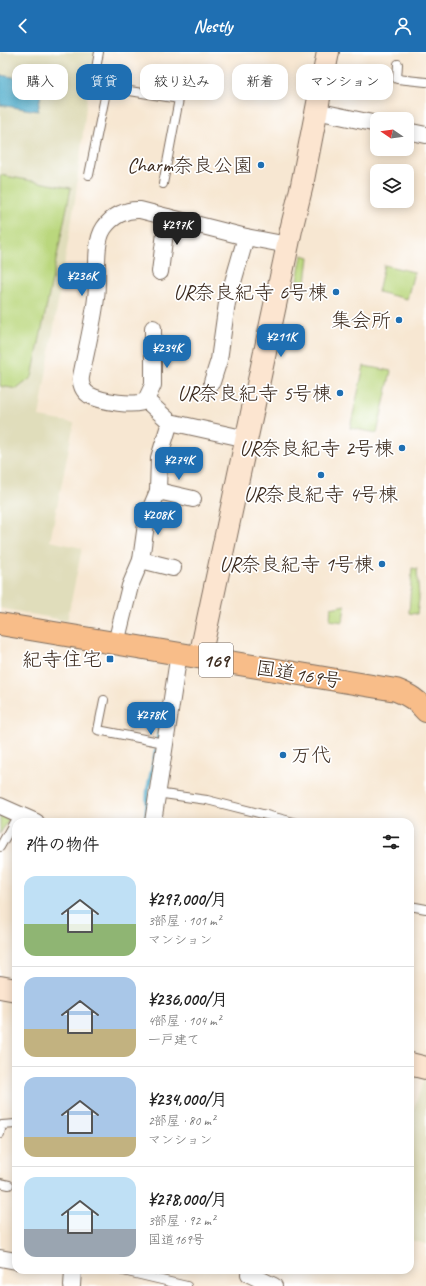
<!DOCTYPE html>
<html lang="ja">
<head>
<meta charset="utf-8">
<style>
	body { margin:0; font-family:Caveat,"Klee One",sans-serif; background:#f2f2f2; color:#222; height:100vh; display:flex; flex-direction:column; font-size:15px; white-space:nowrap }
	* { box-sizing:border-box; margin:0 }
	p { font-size:13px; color:#767676 }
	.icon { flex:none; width:22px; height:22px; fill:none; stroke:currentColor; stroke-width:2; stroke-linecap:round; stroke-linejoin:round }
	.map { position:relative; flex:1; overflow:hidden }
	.details { position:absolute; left:12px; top:766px; width:402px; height:456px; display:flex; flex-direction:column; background:#fff; border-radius:12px; box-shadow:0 2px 10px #0003 }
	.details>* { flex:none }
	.banner { position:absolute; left:12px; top:12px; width:402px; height:36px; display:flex; gap:8px }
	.needle { width:26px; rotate:283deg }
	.fabs { position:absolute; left:370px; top:60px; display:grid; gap:8px }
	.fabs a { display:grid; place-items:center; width:44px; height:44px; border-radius:8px; background:#fff; box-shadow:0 2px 10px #0003; font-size:20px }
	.price { position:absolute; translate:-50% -34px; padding:0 9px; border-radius:8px; background:#1f6fb2; color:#fff; font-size:13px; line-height:26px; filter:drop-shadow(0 1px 2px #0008) }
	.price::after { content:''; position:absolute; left:50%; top:24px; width:12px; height:9px; margin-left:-6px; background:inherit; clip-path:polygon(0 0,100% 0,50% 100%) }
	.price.active { background:#222; color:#fff }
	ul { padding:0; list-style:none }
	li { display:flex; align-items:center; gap:12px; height:100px; padding:0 12px }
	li+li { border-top:1px solid #e0e0e0 }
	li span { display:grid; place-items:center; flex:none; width:112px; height:80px; border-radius:12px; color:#555 }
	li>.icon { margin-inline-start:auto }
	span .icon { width:48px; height:48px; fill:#fffc; stroke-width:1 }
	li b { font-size:17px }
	h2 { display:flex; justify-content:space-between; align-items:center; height:48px; padding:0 12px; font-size:17px }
	.chip { padding:0 14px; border-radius:12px; background:#fff; box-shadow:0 2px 10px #0003; font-size:14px; line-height:36px }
	.chip.active { background:#1f6fb2; color:#fff }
	header { display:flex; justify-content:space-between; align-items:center; height:52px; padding:0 12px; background:#1f6fb2; color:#fff; font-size:18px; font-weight:600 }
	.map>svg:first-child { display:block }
	.built { fill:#e0ddbb }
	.green { fill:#bad77d; stroke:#7a804e }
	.water { fill:#4babca; stroke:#436a74 }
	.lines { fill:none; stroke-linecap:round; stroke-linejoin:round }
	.stream { stroke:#4babca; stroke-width:4 }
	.lane-casing { stroke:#7d6c5d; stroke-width:10 }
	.street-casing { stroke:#7d6c5d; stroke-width:18 }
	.secondary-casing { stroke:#7d6c5d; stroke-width:24 }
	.highway-casing { stroke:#7d6c5d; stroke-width:24 }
	.lane { stroke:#fff; stroke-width:8 }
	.street { stroke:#fff; stroke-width:16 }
	.secondary { stroke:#fce5d0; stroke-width:22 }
	.highway { stroke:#f8bd89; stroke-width:22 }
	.poi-dot { fill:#1f6fb2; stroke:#fff; stroke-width:1.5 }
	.labels { text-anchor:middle; stroke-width:3.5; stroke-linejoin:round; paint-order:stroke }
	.shield { fill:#fff; stroke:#766a62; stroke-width:1 }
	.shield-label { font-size:19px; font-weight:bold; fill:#3b2a1e }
	.poi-label { font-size:20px; fill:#3b2a1e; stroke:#fff; text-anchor:end }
	.street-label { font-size:20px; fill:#3b2a1e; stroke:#fff }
</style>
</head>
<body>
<header><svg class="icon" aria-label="back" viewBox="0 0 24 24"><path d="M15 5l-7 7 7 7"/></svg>Nestly<svg class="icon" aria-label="person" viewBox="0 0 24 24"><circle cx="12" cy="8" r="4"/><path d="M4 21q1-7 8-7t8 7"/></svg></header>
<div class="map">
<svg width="426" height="1234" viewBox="0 0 426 1234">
	<rect width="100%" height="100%" fill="#fff"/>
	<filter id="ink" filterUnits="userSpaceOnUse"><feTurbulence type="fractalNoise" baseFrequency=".025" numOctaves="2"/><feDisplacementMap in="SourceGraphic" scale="8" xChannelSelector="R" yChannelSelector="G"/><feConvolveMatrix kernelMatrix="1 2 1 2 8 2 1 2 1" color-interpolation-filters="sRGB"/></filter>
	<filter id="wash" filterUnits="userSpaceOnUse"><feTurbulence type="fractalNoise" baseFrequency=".012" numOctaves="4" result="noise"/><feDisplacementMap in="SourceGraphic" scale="16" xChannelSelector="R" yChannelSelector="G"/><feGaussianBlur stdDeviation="0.9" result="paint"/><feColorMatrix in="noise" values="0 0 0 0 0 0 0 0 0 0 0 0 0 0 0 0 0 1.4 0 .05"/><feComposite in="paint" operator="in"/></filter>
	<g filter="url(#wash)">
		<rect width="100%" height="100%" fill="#f7e7d2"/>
		<g class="built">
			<path d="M0 0H95L88 38 75 148 39 365 74 371 50 489 82 496 67 569 0 556Z"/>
			<path d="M425 1025H426V1192L410 1188V1067Z"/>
		</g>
		<g class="green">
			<path d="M0 123 71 136 32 325 17 337 0 334Z"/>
			<path d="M302 203 309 205 306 230 297 228Z"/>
			<path d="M384 213 414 220 407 247 378 240Z"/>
			<path d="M364 314 391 319 377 381 350 376Z"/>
			<path d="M412 516 417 517 419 547 417 562 409 561Z"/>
			<path d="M345 553 343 570 330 568 331 556Z"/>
			<path d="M0 764 9 767 0 782Z"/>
		</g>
		<path class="water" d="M0 23 43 30 38 59 0 53Z"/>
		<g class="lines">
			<g class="stream">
				<path d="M157 690 163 655"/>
				<path d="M146 765 148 737 156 699"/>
			</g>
		</g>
	</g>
	<g filter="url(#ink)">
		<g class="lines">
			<g class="lane-casing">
				<g id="lane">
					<path d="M99 0 93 33 179 47 163 132"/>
					<path d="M398 12 397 27 426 30"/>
					<path d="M89 123 107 35"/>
					<path d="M104 648 98 678 164 691"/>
					<path d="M156 741 207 748 294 770"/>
					<path d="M0 795 19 761"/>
					<path d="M410 854 426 857"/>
					<path d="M0 1082 2 1073 16 1072"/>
					<path d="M0 1131 9 1133"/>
					<path d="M119 1218 187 1234"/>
				</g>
			</g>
			<g class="street-casing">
				<g id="street">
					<path d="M316 59 377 72"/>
					<path d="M407 79 426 83"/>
					<path d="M160 220 167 165"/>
					<path d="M212 330 219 308 227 251 246 185"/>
					<path d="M146 348 153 333V276"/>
					<path d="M247 387 170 370 146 348C137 356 100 349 89 343 83 339 80 332 81 325 86 299 93 272 96 246 99 227 93 192 104 176 112 164 126 157 140 158L246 185 288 193"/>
					<path d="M158 439 193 447"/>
					<path d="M141 508 173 516"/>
					<path d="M116 591 130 534 141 508 147 465 158 439 159 406 170 370"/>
					<path d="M0 754 36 770"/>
					<path d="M153 770 179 601"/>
					<path d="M0 1206 16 1209"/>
					<path d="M249 1222 274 1234"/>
					<path d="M72 1234 73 1218"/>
				</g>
			</g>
			<g class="secondary-casing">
				<g id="secondary">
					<path d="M200 605 291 178 302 133 328 0"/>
					<path d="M0 935 16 938"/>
					<path d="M410 1012 426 1016"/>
				</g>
			</g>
			<g class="highway-casing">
				<path id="highway" d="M0 572 396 638C409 643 417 648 426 659"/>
			</g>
			<use href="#lane" class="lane"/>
			<use href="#street" class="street"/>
			<use href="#secondary" class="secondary"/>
			<use href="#highway" class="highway"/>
		</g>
	</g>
	<g class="poi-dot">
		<circle cx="261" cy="113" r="4"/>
		<circle cx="336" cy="240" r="4"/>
		<circle cx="399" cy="268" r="4"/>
		<circle cx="340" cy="341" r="4"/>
		<circle cx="402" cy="396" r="4"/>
		<circle cx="321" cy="423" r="4"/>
		<circle cx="382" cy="512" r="4"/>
		<rect x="106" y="603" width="8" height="8" rx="2"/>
		<circle cx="283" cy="703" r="4"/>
	</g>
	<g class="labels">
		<rect class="shield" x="199" y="591" width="34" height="34" rx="3"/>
		<g class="shield-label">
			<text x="216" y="615">169</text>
		</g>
		<g class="poi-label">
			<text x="253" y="120">Charm奈良公園</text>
			<text x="328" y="247">UR奈良紀寺 6号棟</text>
			<text x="391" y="275">集会所</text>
			<text x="332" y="348">UR奈良紀寺 5号棟</text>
			<text x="394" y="403">UR奈良紀寺 2号棟</text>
			<text x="321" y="449" text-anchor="middle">UR奈良紀寺 4号棟</text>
			<text x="374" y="519">UR奈良紀寺 1号棟</text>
			<text x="102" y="614">紀寺住宅</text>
			<text x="291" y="710" text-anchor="start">万代</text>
		</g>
		<g class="street-label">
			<text transform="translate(299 622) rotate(9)" y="7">国道169号</text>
		</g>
	</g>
</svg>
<div class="fabs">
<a><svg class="needle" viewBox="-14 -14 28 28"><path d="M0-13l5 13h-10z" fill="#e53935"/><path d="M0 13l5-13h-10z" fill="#767676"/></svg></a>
<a><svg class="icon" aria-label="layers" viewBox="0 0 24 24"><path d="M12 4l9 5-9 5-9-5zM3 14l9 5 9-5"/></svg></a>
</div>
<b class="price active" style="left:177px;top:194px">¥297K</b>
<b class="price" style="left:82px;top:245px">¥236K</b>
<b class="price" style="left:281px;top:306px">¥211K</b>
<b class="price" style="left:167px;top:317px">¥234K</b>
<b class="price" style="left:179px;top:429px">¥274K</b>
<b class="price" style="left:158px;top:484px">¥208K</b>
<b class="price" style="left:151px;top:684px">¥278K</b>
<div class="banner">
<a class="chip">購入</a>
<a class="chip active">賃貸</a>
<a class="chip">絞り込み</a>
<a class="chip">新着</a>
<a class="chip">マンション</a>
</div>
<section class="details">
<h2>7件の物件<svg class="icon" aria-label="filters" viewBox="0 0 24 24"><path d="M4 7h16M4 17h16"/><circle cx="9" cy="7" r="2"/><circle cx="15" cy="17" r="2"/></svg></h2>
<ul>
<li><span style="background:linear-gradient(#bfe0f5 60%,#8fb573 0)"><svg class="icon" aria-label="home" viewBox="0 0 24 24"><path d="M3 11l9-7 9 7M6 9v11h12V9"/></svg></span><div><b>¥297,000/月</b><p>3部屋 · 101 m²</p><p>マンション</p></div></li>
<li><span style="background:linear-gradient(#a9c7e8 65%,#c2b280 0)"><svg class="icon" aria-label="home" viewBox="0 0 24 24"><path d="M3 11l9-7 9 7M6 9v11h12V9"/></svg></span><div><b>¥236,000/月</b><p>4部屋 · 104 m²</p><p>一戸建て</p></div></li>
<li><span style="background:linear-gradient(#a9c7e8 75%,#c2b280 0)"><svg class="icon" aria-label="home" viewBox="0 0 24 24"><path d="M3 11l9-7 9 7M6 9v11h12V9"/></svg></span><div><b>¥234,000/月</b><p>2部屋 · 80 m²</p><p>マンション</p></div></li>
<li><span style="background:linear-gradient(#bfe0f5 65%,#9aa5b1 0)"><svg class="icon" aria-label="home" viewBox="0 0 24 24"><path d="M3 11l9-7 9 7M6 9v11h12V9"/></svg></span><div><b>¥278,000/月</b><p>3部屋 · 92 m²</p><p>国道169号</p></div></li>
</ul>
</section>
</div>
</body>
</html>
